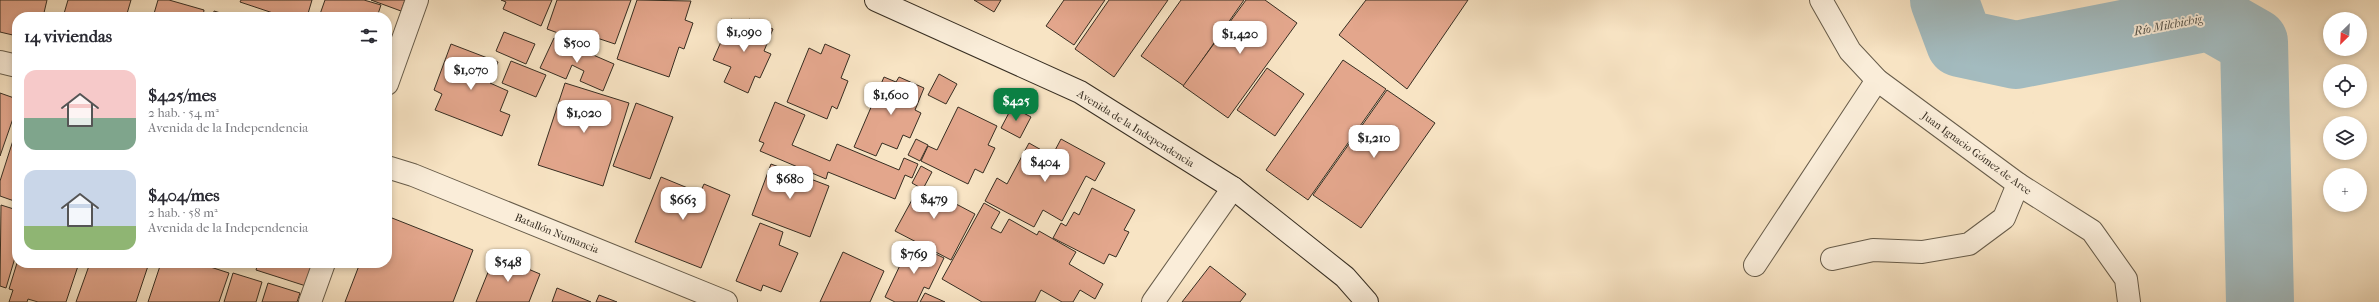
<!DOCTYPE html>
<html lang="es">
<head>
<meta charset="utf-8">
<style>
	body { margin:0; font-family:"IM FELL French Canon",serif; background:#f7f7f7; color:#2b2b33; height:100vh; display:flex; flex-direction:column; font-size:15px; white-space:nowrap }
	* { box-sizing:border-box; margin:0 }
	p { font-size:13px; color:#7c7c81 }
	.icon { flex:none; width:22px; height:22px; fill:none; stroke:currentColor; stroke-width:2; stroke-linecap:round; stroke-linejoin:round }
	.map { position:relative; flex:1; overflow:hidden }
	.details { position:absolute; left:12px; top:12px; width:380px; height:256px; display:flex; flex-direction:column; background:#fff; border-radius:16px; box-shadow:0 2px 6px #0003 }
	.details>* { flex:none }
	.needle { width:26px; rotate:204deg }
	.tools { position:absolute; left:2323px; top:12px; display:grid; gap:8px }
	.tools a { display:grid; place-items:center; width:44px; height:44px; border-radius:50%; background:#fff; box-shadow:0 2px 6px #0003; font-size:20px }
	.price { position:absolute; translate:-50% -34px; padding:0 9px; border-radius:8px; background:#fff; color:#222; font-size:13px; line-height:26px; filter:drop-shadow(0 1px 2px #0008) }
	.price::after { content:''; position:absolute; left:50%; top:24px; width:12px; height:9px; margin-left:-6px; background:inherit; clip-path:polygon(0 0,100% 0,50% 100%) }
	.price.on { background:#0b8043; color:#fff }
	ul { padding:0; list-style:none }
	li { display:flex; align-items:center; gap:12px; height:100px; padding:0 12px }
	li span { display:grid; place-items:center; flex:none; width:112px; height:80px; border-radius:12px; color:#555 }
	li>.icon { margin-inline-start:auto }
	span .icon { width:48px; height:48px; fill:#fffc; stroke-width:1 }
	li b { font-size:17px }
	h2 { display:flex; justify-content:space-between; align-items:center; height:48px; padding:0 12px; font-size:17px }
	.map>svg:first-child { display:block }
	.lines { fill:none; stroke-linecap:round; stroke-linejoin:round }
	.river { stroke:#a3bbbf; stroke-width:68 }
	.building { fill:#e3a68c; stroke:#372e22 }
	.lane-casing { stroke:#675c4a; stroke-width:24 }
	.street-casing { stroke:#675c4a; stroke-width:24 }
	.secondary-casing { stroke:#372e22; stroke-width:24 }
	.lane { stroke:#faedd9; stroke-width:22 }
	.street { stroke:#faedd9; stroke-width:22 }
	.secondary { stroke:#faedd9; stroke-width:22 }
	.labels { text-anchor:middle; stroke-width:4; stroke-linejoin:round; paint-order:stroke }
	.street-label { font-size:11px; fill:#372e22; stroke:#faedd9 }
	.water-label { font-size:12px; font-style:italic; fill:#525149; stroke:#faedd9 }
</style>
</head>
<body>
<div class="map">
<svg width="2379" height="302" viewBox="0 0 2379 302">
	<rect width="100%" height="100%" fill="#f8e4c4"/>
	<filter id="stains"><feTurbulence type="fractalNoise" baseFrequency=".005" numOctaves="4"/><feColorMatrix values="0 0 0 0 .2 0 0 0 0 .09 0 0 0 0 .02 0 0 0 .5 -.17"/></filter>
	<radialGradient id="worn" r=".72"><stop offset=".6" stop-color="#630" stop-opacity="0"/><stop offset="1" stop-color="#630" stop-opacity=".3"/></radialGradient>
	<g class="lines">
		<path class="river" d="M1944 0 1960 43 2016 55 2210 17 2254 42 2260 302"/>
	</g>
	<g class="building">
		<path d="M0 0H47L43 17 25 14 24 17H17V36L0 32Z"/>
		<path d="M68 0H131L126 17H63Z"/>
		<path d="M158 0H169L204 10 203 17H153Z"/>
		<path d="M241 0H312L307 17H285L240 2Z"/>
		<path d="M325 0H364L381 5 377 17H319Z"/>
		<path d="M371 0H405L401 11Z"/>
		<path d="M501 0H552L541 26 503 9 506 2Z"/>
		<path d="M557 0H631L615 44 591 36 588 44 547 29Z"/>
		<path d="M637 0 691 1 685 20 693 23 684 49 679 47 669 77 617 59Z"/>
		<path d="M974 0H1001L994 12Z"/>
		<path d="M1064 0H1105L1074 45 1046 26Z"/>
		<path d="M1109 0H1168L1114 77 1075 49Z"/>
		<path d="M1181 0H1244L1184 86 1141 56Z"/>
		<path d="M1246 0H1265L1297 23 1228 118 1183 86Z"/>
		<path d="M1366 0H1468L1407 89 1339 35Z"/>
		<path d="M214 11 234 17H213Z"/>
		<path d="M731 19 746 25 749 19 773 29 764 51 771 54 760 78 755 76 748 93 724 82 731 67 713 60Z"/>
		<path d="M504 32 535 44 526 64 496 51Z"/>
		<path d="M554 38 614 64 603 91 580 81 584 71 572 65 566 79 540 68Z"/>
		<path d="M451 44 498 62 490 83 508 91 500 111 510 115 502 136 435 110 442 94 434 90Z"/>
		<path d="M825 44 850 55 841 78 848 81 837 109 832 106 827 119 787 102 809 48 821 54Z"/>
		<path d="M1343 60 1386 89 1308 200 1266 170Z"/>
		<path d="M511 61 546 75 536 97 502 83Z"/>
		<path d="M1267 68 1304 94 1275 136 1237 110Z"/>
		<path d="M939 74 957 84 946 104 928 95Z"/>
		<path d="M884 77 896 82 899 77 924 88 915 110 921 113 910 138 903 135 897 149 882 143 876 156 854 147Z"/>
		<path d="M565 83 629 103 603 186 538 165Z"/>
		<path d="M1387 90 1435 123 1361 228 1313 195Z"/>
		<path d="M0 93 17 99V107L0 156Z"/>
		<path d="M775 102 805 115 792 145 830 161 837 144 899 170 904 158 918 164 912 178 905 175 895 199 828 172 826 179 760 151 764 143 759 141Z"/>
		<path d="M636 103 673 117 650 179 613 166Z"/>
		<path d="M958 107 997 126 988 145 995 148 983 173 975 169 968 184 921 161 928 146 937 150Z"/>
		<path d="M1012 107 1031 117 1020 138 1001 128Z"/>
		<path d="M17 128V202L0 196V181Z"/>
		<path d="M916 139 928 145 920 161 908 155Z"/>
		<path d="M1061 139 1105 163 1095 181 1086 176 1062 221 1043 210 1034 227 985 201 997 178 1007 184 1029 143 1052 156Z"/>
		<path d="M771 164 829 186 810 237 752 215Z"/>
		<path d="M921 166 932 172 924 187 975 214 951 260 895 231 919 187 912 183Z"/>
		<path d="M661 177 700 193 704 184 730 195 701 268 635 242Z"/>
		<path d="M1092 188 1135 210 1124 230 1129 232 1116 257 1109 254 1104 264 1053 238 1061 223 1066 226 1074 212 1079 215Z"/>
		<path d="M984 203 1000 212 991 228 1001 233 1009 219 1037 235 1039 231 1076 252 1069 264 1103 284 1095 299 1080 290 1073 302H1062L1041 290 1035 302H982L942 279Z"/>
		<path d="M1 205 17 210V251L6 288 0 286Z"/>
		<path d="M387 216 473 250 453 302H345L360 263H387Z"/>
		<path d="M760 223 783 232 779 245 798 253 781 292 763 285 761 291 736 281Z"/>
		<path d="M911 242 944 258 929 289 924 287 917 302H895L885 297Z"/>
		<path d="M843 252 884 271 870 302H820Z"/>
		<path d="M495 255 540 274 529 302H476Z"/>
		<path d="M17 263H79L66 302H38L28 299 27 302H9L13 290 9 289Z"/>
		<path d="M90 263H149L136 302H76Z"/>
		<path d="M161 263H198L229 273 219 302H148Z"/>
		<path d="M225 263H239L238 267Z"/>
		<path d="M258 263H314L306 286 256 270Z"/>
		<path d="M1210 266 1246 294 1240 302H1182Z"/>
		<path d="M233 273 262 282 256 302H224Z"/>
		<path d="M268 283 300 293 297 302H262Z"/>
		<path d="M557 288 591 302H552Z"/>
		<path d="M925 293 945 302H920Z"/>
		<path d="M599 295 617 302H596Z"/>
	</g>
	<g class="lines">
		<g class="lane-casing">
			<path id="lane" d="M1832 259 1873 250 1922 252 1969 244 2004 218 2018 184"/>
		</g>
		<g class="street-casing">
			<g id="street">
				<path d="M1821 0 1850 51 1877 80 2018 184 2092 231 2126 279 2129 302"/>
				<path d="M0 62 17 66"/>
				<path d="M387 84 417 0"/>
				<path d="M387 167 413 175 726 302"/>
				<path d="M1755 265 1877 80"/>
				<path d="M310 302 324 263"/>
				<path d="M1153 302 1233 188"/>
			</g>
		</g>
		<g class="secondary-casing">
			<path id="secondary" d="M876 0 1080 92 1233 188 1345 277 1367 302"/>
		</g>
		<use href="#lane" class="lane"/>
		<use href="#street" class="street"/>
		<use href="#secondary" class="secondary"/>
	</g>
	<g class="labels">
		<g class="street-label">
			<text transform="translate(1136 128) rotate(32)" y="4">Avenida de la Independencia</text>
			<text transform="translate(1977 153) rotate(36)" y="4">Juan Ignacio Gómez de Arce</text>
			<text transform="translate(557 233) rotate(22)" y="4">Batallón Numancia</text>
		</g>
		<g class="water-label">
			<text transform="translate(2168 25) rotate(-11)" y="4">Río Milchichig</text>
		</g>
	</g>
	<rect width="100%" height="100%" filter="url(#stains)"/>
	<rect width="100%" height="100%" fill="url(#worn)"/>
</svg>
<div class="tools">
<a><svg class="needle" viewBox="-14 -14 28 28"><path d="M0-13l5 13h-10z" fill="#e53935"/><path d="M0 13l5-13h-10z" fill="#7c7c81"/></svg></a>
<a><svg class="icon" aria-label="locate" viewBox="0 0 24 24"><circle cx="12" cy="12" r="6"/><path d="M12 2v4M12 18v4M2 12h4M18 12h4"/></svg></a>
<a><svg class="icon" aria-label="layers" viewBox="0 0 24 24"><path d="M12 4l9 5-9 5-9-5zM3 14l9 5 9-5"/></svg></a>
<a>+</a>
</div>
<b class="price" style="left:744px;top:53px">$1,090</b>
<b class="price" style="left:1240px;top:55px">$1,420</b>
<b class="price" style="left:577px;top:64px">$500</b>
<b class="price" style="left:471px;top:91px">$1,070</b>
<b class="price" style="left:891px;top:116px">$1,600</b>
<b class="price on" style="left:1016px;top:122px">$425</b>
<b class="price" style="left:584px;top:134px">$1,020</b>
<b class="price" style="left:1374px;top:159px">$1,210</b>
<b class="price" style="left:1045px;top:183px">$404</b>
<b class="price" style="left:790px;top:200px">$680</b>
<b class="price" style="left:934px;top:220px">$479</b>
<b class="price" style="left:683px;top:221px">$663</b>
<b class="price" style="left:914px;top:275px">$769</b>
<b class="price" style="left:508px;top:283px">$548</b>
<section class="details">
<h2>14 viviendas<svg class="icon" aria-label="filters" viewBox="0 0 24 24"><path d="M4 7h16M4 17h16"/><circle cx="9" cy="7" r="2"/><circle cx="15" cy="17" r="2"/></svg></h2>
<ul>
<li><span style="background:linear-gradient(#f6c9c9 60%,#7fa58c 0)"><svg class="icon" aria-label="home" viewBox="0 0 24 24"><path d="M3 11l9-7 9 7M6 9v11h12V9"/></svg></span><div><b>$425/mes</b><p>2 hab. · 54 m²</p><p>Avenida de la Independencia</p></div></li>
<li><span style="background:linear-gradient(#c9d6e8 70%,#8fb573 0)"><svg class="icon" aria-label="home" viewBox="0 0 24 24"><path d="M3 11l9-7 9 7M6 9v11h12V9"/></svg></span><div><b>$404/mes</b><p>2 hab. · 58 m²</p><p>Avenida de la Independencia</p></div></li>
</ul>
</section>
</div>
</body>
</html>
